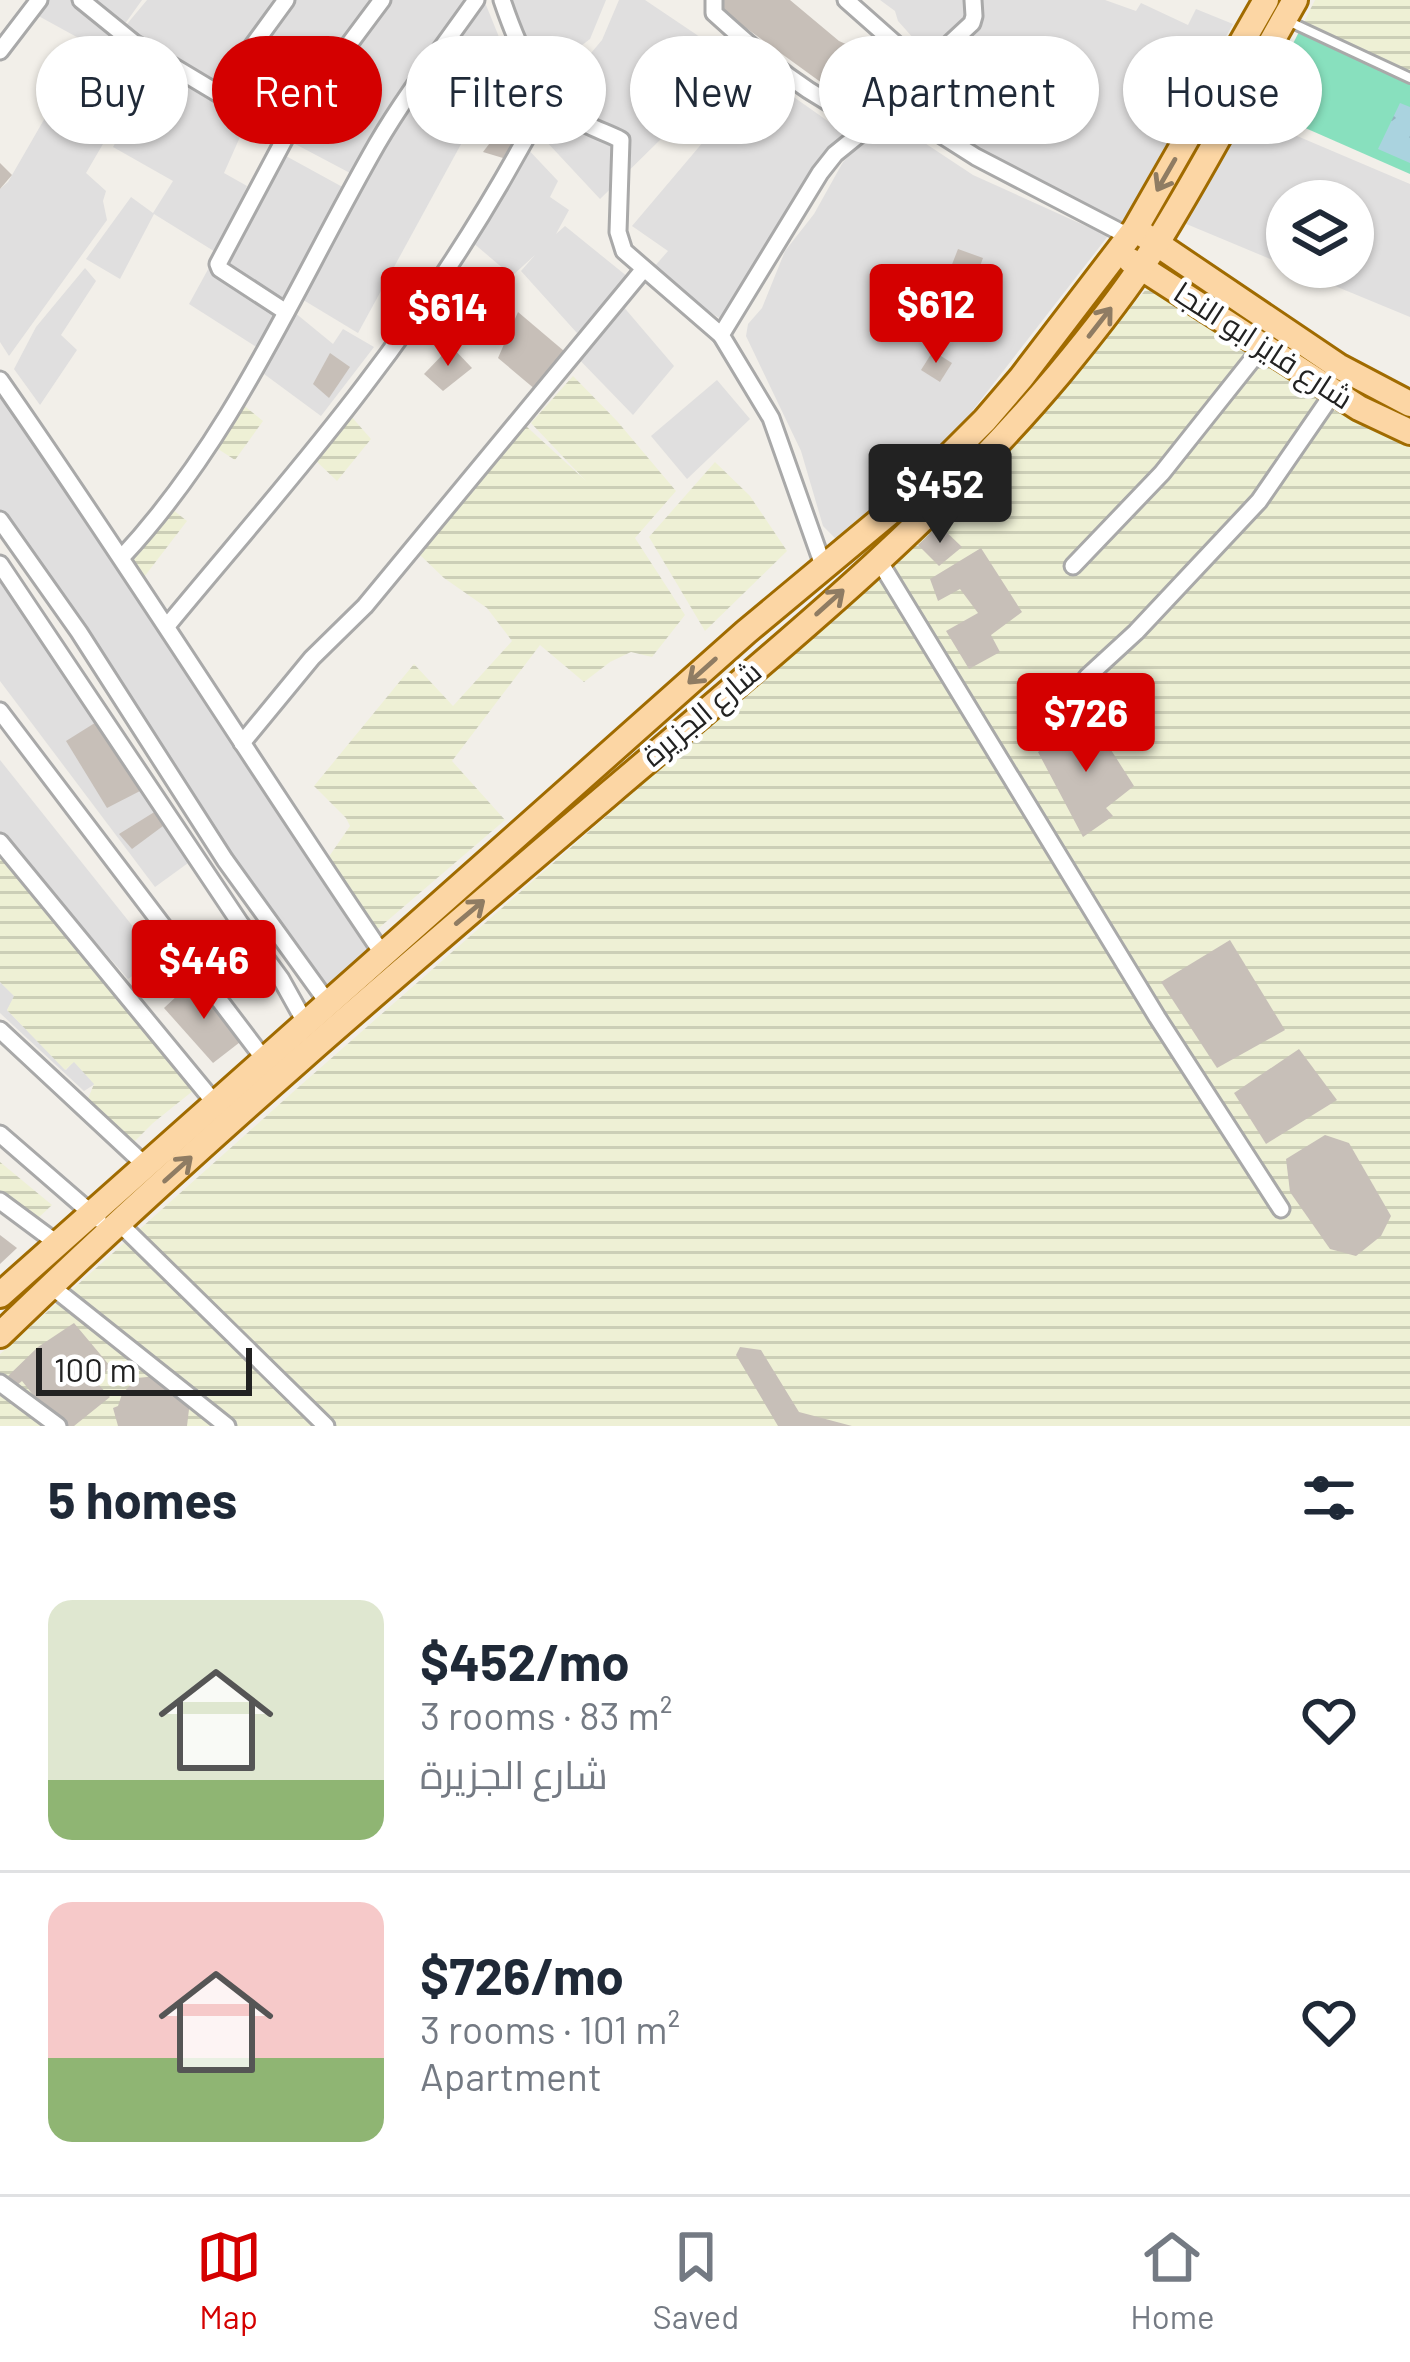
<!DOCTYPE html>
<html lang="en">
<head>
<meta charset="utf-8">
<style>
	body { margin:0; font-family:Barlow,Cairo,sans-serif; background:#f6f6f7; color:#1f2937; height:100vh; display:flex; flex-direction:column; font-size:45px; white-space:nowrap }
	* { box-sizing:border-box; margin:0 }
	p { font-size:39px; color:#747a83 }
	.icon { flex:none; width:66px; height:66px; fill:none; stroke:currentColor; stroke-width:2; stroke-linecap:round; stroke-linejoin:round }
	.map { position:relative; height:1426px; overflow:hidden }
	.details { display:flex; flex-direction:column; background:#fff; flex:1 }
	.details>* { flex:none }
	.top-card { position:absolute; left:36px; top:36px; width:1338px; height:108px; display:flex; gap:24px }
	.controls { position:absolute; left:1266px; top:180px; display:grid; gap:24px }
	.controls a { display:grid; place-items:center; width:108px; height:108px; border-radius:50%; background:#fff; box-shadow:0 3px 9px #0004; font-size:60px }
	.scale { position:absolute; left:36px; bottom:30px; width:216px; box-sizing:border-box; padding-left:12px; border:6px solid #222; border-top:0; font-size:33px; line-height:42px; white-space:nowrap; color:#222; -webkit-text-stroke:9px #fff; paint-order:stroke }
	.price { position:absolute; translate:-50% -102px; padding:0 27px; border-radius:12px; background:#d40000; color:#fff; font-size:39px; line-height:78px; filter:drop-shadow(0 3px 6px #0008) }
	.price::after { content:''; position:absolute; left:50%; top:72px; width:36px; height:27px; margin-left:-18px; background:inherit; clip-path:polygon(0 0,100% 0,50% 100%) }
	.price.active { background:#222; color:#fff }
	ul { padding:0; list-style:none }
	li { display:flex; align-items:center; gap:36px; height:300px; padding:0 48px }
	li+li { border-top:3px solid #e0e1e3 }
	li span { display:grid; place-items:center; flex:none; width:336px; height:240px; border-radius:24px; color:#555 }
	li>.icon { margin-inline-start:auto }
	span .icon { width:144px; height:144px; fill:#fffc; stroke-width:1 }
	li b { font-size:51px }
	h2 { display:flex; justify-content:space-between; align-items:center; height:144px; padding:0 48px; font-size:51px }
	.pill { padding:0 42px; border-radius:54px; background:#fff; box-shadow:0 3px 9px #0004; font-size:42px; line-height:108px }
	.pill.active { background:#d40000; color:#fff }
	.dock { display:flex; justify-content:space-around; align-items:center; height:168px; border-top:3px solid #e0e1e3; background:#fff; font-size:33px; color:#747a83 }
	.dock a { display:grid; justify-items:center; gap:6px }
	.dock .active { color:#d40000 }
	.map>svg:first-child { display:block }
	.residential { fill:#e0dfdf }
	.farmland { fill:url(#farmland-rules) }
	.pitch { fill:#88e0be }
	.water { fill:url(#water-ripples) }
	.building { fill:#c7bfb8 }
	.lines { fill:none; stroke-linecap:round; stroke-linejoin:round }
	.lane-casing { stroke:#a9a9a9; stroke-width:14 }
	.street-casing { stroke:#a9a9a9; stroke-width:21 }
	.primary-casing { stroke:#a06b00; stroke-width:30 }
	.lane { stroke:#fff; stroke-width:8 }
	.street { stroke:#fff; stroke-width:15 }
	.primary { stroke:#fcd6a4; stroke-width:24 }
	.oneway { stroke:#8f7c63 }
	.labels { text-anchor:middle; stroke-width:9; stroke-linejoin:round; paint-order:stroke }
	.street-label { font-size:30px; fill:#222; stroke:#fff }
</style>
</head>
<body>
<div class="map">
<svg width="1410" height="1426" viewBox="0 0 1410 1426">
	<defs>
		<pattern id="farmland-rules" width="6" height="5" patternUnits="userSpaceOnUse" patternTransform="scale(3)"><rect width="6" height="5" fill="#eef0d5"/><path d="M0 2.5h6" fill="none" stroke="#ccceb7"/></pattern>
		<pattern id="water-ripples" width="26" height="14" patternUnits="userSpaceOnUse" patternTransform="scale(3)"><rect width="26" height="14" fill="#aad3df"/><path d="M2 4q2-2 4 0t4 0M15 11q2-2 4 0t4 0" fill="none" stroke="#92b5bf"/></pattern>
	</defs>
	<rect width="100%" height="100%" fill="#f2efe9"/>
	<g class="residential">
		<path d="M43 0H142L112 42 147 0H372L281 124 252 110 224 173 247 186 225 236 275 150 348 190 258 348 189 304 217 253 154 214 120 279 86 259 131 197 153 213 173 181 113 147 144 93 90 69 107 47H95L33 13Z"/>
		<path d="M381 0H469L350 173 280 136Z"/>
		<path d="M484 0 514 74 484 124 418 88 462 25Z"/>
		<path d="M507 0H606L590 39 542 76 519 36Z"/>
		<path d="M619 0H645L746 68 700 135 664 136 600 199 531 125 602 40Z"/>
		<path d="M880 0H1105L1136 11 1141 3 1188 25 1196 9 1233 24 1121 225 986 160 895 99 923 49 898 21 895 11Z"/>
		<path d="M72 71 124 108 86 173 106 191 103 201 107 220 9 356 0 342V189L8 182Z"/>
		<path d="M758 72 852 138 733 326 647 275 668 251 632 226 748 89Z"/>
		<path d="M412 91 472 124 358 333 300 298Z"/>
		<path d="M1243 113 1410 184V317L1289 267H1353V201H1287V266L1184 223Z"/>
		<path d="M887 118 973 175 1108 236 942 450 837 540 823 526 801 451 746 336 748 324 762 308 785 251 814 214 843 162Z"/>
		<path d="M523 144 558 181 550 197 569 210 556 234 565 226 628 277 577 333 521 271 535 255 512 276 465 236Z"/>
		<path d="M85 268 96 281 61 335 77 350 40 405 14 369 36 327Z"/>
		<path d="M616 298 674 366 633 415 571 351Z"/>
		<path d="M294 312 333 344 343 329 374 347 321 416 260 371Z"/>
		<path d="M717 380 750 419 687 479 651 436Z"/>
		<path d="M0 387 376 952 327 995 0 514Z"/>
		<path d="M0 579 195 858 155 887 0 681Z"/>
		<path d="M0 760 158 958 128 979 0 833Z"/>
		<path d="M0 982 15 996 7 1010 66 1070 74 1061 95 1084 84 1091 0 1013Z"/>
	</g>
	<g class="farmland">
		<path d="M1315 0H1410V79L1302 26Z"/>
		<path d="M1149 286 1410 442V1426H0V1354L302 1084 899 559 982 479Z"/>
		<path d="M573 376 617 421 676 491 635 538 685 615 652 657 631 652 610 662 584 682 540 645 452 761 505 820 373 933 326 861 350 826 346 818 314 786 414 664 453 706 512 641 487 608 444 578 419 554 526 426 586 481 531 423Z"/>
		<path d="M242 404 263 421 235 460 215 447Z"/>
		<path d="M350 415 371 439 337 481 312 457Z"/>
		<path d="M715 462 750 496 787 551 705 631 649 537Z"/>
		<path d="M168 506 187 521 141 581 127 560Z"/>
		<path d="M0 836 199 1086 153 1123 128 1148 85 1106 94 1084 74 1062 65 1070 7 1010 14 996 0 982Z"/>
		<path d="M0 1162 52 1205 36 1220 0 1193Z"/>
	</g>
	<path class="pitch" d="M1302 26 1410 79V174L1260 108Z"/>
	<path class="water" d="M1400 103 1410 107V163L1378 149Z"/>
	<g class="building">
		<path d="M721 0H790L839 41 892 65 866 115 717 7Z"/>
		<path d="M502 127 516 138 503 158 483 152Z"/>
		<path d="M0 163 12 175 0 189Z"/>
		<path d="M958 249 983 258 976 277 966 273 968 267 964 266 962 271 951 267Z"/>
		<path d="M518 312 564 351 536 390 498 358Z"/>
		<path d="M451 346 472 368 443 391 424 374Z"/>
		<path d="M933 351 952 363 940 382 921 370Z"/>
		<path d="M330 353 350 367 329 398 313 384Z"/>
		<path d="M939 525 962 547 939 566 918 545Z"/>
		<path d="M981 548 1022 612 991 635 1000 652 969 669 946 631 978 613 960 589 938 601 930 579Z"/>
		<path d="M1090 717 1134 786 1106 808 1113 816 1083 837 1038 752Z"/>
		<path d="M98 721 140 791 107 808 66 741Z"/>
		<path d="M156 811 163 826 132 849 119 834Z"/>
		<path d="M1230 940 1285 1030 1217 1068 1161 982Z"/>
		<path d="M194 980 244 1039 213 1063 164 1008Z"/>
		<path d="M1299 1049 1337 1100 1266 1144 1234 1093Z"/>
		<path d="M1325 1135 1349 1143 1391 1216 1381 1236 1356 1256 1330 1249 1290 1192 1286 1159Z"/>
		<path d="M0 1235 17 1248 0 1264Z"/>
		<path d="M74 1323 110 1366 97 1383 110 1397 74 1426H64L46 1411 22 1381 16 1386 8 1376 38 1347Z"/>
		<path d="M740 1347 761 1350 799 1412 852 1426H778L736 1355Z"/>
		<path d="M157 1376 190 1401 187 1426H118L113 1408 118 1406 122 1394 137 1378Z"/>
	</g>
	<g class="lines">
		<g class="lane-casing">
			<path id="lane" d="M1290 22 1410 78"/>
		</g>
		<g class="street-casing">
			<g id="street">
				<path d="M81 0 134 43 229 100"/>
				<path d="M502 0C519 50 538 96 586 124 597 130 610 134 621 140L618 232 624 251 721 335"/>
				<path d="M714 0V13C766 60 807 97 872 124 887 104 905 79 906 53L846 0"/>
				<path d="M0 51 39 0"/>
				<path d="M905 66 930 62 972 23 974 16 973 0"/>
				<path d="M888 101 976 157 1130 237"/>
				<path d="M286 134 229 100 255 59 251 48 286 0"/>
				<path d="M286 312 220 269 218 264 300 110 382 0"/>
				<path d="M0 380C132 569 254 765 384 956"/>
				<path d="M0 520 79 632 225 860 328 1003"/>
				<path d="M122 557C234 437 296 285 377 144 406 94 443 47 476 0"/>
				<path d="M878 559 1157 1017 1281 1209"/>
				<path d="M0 564 240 923 281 979 305 1022"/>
				<path d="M1073 566 1162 473 1263 346"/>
				<path d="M824 568 771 418 721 335 820 173 835 154 872 124"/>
				<path d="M167 626C233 546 302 468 364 386 433 296 498 194 550 93"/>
				<path d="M1087 677 1136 632 1259 501 1334 392"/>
				<path d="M0 711 264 1059"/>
				<path d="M242 743 312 658 365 606 643 270"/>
				<path d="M0 842 214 1102"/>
				<path d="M0 1030 145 1165"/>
				<path d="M0 1134 98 1219"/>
				<path d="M0 1201 58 1244"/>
				<path d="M118 1222 326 1426"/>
				<path d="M51 1286 227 1426"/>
				<path d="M0 1383 58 1426"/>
			</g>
		</g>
		<g class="primary-casing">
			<g id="primary">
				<path d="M1144 235 1338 366 1410 404"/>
				<path d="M1131 261 1359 408 1410 432"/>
				<path d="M0 1295 746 632 908 497 985 420 1021 378 1135 229 1266 0"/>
				<path d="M0 1335C196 1145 404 968 612 791 767 659 928 530 1059 374 1093 333 1127 290 1155 246 1205 166 1248 82 1295 0"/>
			</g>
		</g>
		<use href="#lane" class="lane"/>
		<use href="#street" class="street"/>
		<use href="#primary" class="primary"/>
	</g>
	<defs><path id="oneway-shaft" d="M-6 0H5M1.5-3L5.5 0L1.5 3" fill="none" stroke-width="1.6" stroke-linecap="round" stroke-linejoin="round" transform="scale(3)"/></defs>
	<g class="oneway">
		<use href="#oneway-shaft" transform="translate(1166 175) rotate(120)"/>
		<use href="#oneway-shaft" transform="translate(1100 322) rotate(-52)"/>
		<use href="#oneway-shaft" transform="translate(830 602) rotate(-42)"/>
		<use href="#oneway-shaft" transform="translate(702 671) rotate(138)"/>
		<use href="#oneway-shaft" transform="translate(470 912) rotate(-40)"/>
		<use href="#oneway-shaft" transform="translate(178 1169) rotate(-42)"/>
	</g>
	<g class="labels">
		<g class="street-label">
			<text transform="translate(1263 346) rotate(33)" y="10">شارع فايز ابو النجا</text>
			<text transform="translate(702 714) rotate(-40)" y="10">شارع الجزيرة</text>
		</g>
	</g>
</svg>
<div class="controls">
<a><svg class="icon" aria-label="layers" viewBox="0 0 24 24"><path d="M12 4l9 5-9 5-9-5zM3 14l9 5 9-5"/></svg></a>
</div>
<div class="scale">100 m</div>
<b class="price" style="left:936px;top:366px">$612</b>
<b class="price" style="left:448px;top:369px">$614</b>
<b class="price active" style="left:940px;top:546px">$452</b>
<b class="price" style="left:1086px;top:775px">$726</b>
<b class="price" style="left:204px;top:1022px">$446</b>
<div class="top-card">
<a class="pill">Buy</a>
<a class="pill active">Rent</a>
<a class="pill">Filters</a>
<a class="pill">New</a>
<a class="pill">Apartment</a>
<a class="pill">House</a>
</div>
</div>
<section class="details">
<h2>5 homes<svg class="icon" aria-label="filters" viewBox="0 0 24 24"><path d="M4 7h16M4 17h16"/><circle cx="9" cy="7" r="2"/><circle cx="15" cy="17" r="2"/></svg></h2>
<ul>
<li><span style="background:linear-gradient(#dfe7d0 75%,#8fb573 0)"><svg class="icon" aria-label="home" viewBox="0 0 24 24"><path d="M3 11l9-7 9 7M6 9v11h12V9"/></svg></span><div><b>$452/mo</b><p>3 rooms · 83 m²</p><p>شارع الجزيرة</p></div><svg class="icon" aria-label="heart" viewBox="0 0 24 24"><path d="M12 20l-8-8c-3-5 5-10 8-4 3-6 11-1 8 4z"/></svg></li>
<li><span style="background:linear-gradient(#f6c9c9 65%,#8fb573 0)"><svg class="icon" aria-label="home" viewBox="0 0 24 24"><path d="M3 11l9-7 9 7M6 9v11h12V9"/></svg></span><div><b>$726/mo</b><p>3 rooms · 101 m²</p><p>Apartment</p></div><svg class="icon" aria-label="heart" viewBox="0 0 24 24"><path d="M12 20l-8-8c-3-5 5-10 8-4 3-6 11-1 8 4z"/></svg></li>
</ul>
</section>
<nav class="dock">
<a class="active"><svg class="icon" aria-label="map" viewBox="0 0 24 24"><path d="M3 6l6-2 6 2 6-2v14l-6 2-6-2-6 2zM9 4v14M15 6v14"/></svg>Map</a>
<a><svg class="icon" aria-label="saved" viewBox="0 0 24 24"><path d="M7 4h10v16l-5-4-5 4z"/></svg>Saved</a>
<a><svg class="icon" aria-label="home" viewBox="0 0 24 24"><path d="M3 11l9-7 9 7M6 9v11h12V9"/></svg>Home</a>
</nav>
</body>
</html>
